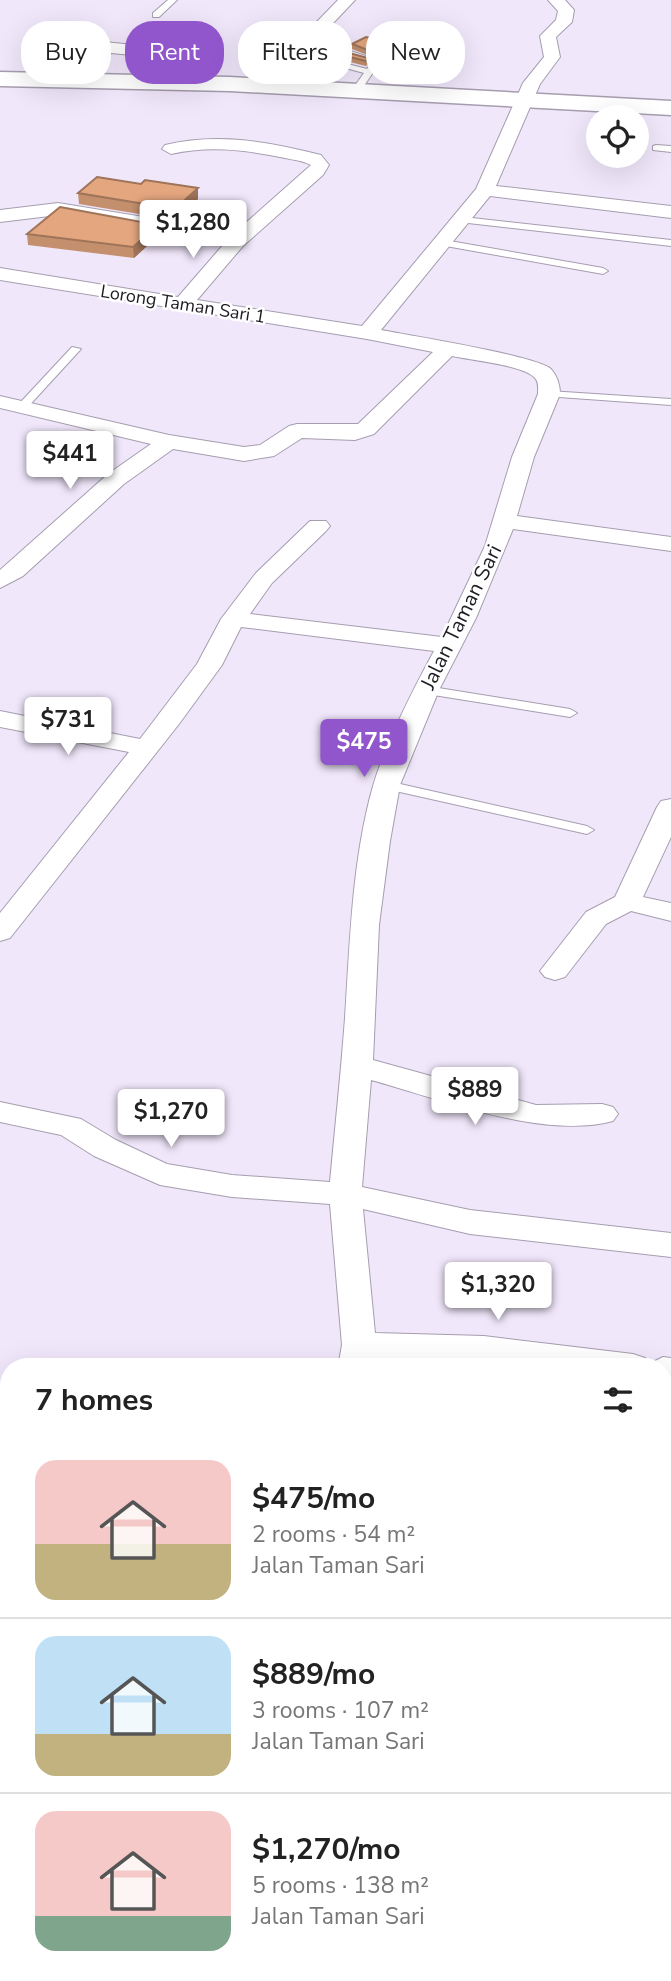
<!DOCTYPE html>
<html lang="en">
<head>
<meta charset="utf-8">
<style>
	body { margin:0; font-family:"Nunito Sans",sans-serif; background:#f2f2f2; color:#222; height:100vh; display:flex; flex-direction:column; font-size:26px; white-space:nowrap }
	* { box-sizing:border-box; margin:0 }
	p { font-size:23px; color:#767676 }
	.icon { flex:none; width:38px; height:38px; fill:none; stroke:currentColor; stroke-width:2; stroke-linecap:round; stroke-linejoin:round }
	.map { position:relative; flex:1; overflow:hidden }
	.sheet { position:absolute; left:0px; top:1358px; width:672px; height:623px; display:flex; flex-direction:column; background:#fff; border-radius:28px 28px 0 0; box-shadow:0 7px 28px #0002 }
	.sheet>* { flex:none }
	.guide { position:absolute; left:21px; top:21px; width:630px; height:63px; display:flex; gap:14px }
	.controls { position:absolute; left:586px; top:105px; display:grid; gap:14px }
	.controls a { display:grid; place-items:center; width:63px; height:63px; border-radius:50%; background:#fff; box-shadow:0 7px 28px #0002; font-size:35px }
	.price { position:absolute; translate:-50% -60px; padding:0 16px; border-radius:7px; background:#fff; color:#222; font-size:23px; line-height:46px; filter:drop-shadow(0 2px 4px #0008) }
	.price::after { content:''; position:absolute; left:50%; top:42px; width:21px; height:16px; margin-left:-10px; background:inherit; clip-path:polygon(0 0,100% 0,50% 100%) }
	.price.on { background:#9256cc; color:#fff }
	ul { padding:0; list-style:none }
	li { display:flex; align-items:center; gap:21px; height:175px; padding:0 35px }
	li+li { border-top:2px solid #e0e0e0 }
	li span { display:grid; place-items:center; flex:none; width:196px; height:140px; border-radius:21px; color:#555 }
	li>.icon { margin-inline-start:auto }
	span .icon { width:84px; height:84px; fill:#fffc; stroke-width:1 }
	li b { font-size:30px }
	h2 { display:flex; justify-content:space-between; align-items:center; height:84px; padding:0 35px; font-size:30px }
	.chip { padding:0 24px; border-radius:28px; background:#fff; box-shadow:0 7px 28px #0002; font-size:24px; line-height:63px }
	.chip.on { background:#9256cc; color:#fff }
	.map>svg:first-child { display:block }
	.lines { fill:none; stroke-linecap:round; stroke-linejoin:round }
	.lane-casing { stroke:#a69daf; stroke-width:2 }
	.street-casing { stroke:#a69daf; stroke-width:2 }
	.secondary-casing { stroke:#a69daf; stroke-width:3 }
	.lane { fill:#fff; fill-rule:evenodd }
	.street { fill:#fff; fill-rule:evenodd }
	.secondary { fill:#fff; fill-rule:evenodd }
	.wall { fill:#c38f6d }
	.shaded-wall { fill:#9f7459 }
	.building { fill:#e3a67f; stroke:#9f7459; stroke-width:2 }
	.labels { text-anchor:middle; stroke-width:5; stroke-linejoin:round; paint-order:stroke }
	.far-street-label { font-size:18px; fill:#1f1b22; stroke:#fff }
	.street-label { font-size:21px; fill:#1f1b22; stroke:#fff }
</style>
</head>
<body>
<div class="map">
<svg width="671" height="1981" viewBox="0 0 671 1981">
	<rect width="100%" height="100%" fill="#f1e7fb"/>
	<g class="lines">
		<g class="lane-casing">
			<g id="lane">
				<path d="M168 0H177L159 17H153V13Z"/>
				<path d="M338 47 381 61 359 93 351 91 364 73 320 61 324 58 367 69 372 62 335 52V48Z"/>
				<path d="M656 145 671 146V152L653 150V146Z"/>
				<path d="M463 217 671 240V246L459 222V218Z"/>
				<path d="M444 240 603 268 608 271 603 274 440 245V241Z"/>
				<path d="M72 347 81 349 26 409H18V405Z"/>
				<path d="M549 391 671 399V405L545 396V392Z"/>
				<path d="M426 686 570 709 577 713 570 717 421 693 419 690Z"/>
				<path d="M387 781 587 826 594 830 587 834 382 788 380 785Z"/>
			</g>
		</g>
		<g class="street-casing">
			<g id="street">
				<path d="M338 0H355L320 37 319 49 308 61 322 69 313 92H301L298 88 305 71 288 63 303 48 306 33Z"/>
				<path d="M548 0H565L574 10 572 22 556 37 560 57 540 84 496 186 671 206V218L490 196 381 330C407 335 538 356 551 369 557 376 560 385 560 394L534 457 517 516 671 537V551L513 529 476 618 439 690 400 785 390 841 379 925 373 1060 536 1105 602 1104 613 1107 618 1114 613 1121C544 1140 440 1099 371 1080L362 1187 470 1210 671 1233V1257L470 1234 363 1209 375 1333 484 1336 633 1354 645 1358 649 1364 663 1357 671 1358V1384L663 1383V1367H525L484 1362 374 1358 373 1367H338L342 1345 330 1204 232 1197 160 1185 94 1156 61 1135 0 1122V1102L81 1119 116 1140 167 1164 232 1175 330 1182C335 1127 341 1073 345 1018 350 941 352 860 373 786 385 744 413 690 434 651L241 627 222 665 179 724 10 938 0 941V913L129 752 0 727V711L140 739 197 664 221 619 256 573 310 521H326L330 526 326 531 272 583 250 614 442 637 485 546 512 457 538 394C538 388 539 382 535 378 523 365 470 360 452 356L374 434 355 440 302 438 274 456 244 461 173 449 124 484 23 576 0 588V570L108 474 151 444 0 408V396L169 435 244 447 260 445 289 426 297 424H358L433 352 367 339 0 280V268L178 297 223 245 58 215 0 222V210L58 203 162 220 232 235 311 165C304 161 294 160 285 158 246 150 210 145 171 154L162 149 165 145C218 132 269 142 321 155L329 165 323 175 243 246 197 300 362 326 476 189 523 83 544 57 540 36 556 20 558 11Z"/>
				<path d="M54 37 164 48 172 53 164 58 111 53 58 84 50 79 52 75 91 51 48 45 46 42 48 39Z"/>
				<path d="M671 799V837L643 897 671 903V921L631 911 606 924 565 977 555 980 545 977 540 971 586 912 615 897 657 807 661 801Z"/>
				<path d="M663 1498 671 1499V1529L663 1528Z"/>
				<path d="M671 1553V1601L663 1603V1555Z"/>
				<path d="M350 1972H394L391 1981H347Z"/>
			</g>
		</g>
		<g class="secondary-casing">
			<g id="secondary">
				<path d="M0 72 230 77 671 101V115L230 91 0 86Z"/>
				<path d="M0 1597 9 1598V1638L0 1637Z"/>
				<path d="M663 1695 671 1697V1741L663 1739Z"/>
			</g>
		</g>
		<use href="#lane" class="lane"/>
		<use href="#street" class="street"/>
		<use href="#secondary" class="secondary"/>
	</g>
	<g class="wall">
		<path d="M352 44 403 47V52L383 61 352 49Z"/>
		<path d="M334 53 368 58V64L366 66 334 58Z"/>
		<path d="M141 184 198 188V199L175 220 79 204 78 193Z"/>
		<path d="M158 225V236L134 258 28 245 27 234Z"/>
		<path d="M663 1728 671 1729V1875H663Z"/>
	</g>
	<g class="shaded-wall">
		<path d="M403 47V52L383 61V56Z"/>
		<path d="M198 188V199L175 220V209Z"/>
		<path d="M158 225V236L134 258 133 247Z"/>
	</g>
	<g class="building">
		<path d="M366 37 403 47 383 56 352 44Z"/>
		<path d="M338 50 368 58 366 61 334 53Z"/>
		<path d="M97 177 141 184 145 180 198 188 175 209 78 193Z"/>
		<path d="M60 207 158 225 133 247 27 234Z"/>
		<path d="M663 1728 671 1729V1856L663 1855Z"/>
	</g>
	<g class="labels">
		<g class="far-street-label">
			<text transform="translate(183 304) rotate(9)" y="6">Lorong Taman Sari 1</text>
		</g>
		<g class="street-label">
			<text transform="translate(461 617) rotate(-64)" y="7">Jalan Taman Sari</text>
		</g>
	</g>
</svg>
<div class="controls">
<a><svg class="icon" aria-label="locate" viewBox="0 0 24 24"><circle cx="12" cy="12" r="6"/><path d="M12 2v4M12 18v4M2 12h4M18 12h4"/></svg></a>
</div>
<b class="price" style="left:193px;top:260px">$1,280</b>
<b class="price" style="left:70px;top:491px">$441</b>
<b class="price" style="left:68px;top:757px">$731</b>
<b class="price on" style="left:364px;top:779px">$475</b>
<b class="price" style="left:475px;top:1127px">$889</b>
<b class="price" style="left:171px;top:1149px">$1,270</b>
<b class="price" style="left:498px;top:1322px">$1,320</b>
<div class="guide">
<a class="chip">Buy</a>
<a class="chip on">Rent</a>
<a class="chip">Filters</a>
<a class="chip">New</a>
</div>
<section class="sheet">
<h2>7 homes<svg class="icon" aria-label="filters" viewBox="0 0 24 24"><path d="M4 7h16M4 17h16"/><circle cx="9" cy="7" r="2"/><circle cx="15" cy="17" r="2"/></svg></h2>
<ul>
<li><span style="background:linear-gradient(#f6c9c9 60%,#c2b280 0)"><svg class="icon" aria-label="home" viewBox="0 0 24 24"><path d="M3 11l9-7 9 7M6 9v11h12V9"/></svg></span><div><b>$475/mo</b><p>2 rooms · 54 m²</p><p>Jalan Taman Sari</p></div></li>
<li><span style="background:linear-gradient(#bfe0f5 70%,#c2b280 0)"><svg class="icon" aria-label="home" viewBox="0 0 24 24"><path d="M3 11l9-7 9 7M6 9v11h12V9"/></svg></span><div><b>$889/mo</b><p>3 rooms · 107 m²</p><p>Jalan Taman Sari</p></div></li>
<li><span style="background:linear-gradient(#f6c9c9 75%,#7fa58c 0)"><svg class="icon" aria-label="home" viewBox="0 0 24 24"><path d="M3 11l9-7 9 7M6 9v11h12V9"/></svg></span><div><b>$1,270/mo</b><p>5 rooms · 138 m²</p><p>Jalan Taman Sari</p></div></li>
</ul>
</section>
</div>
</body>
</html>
